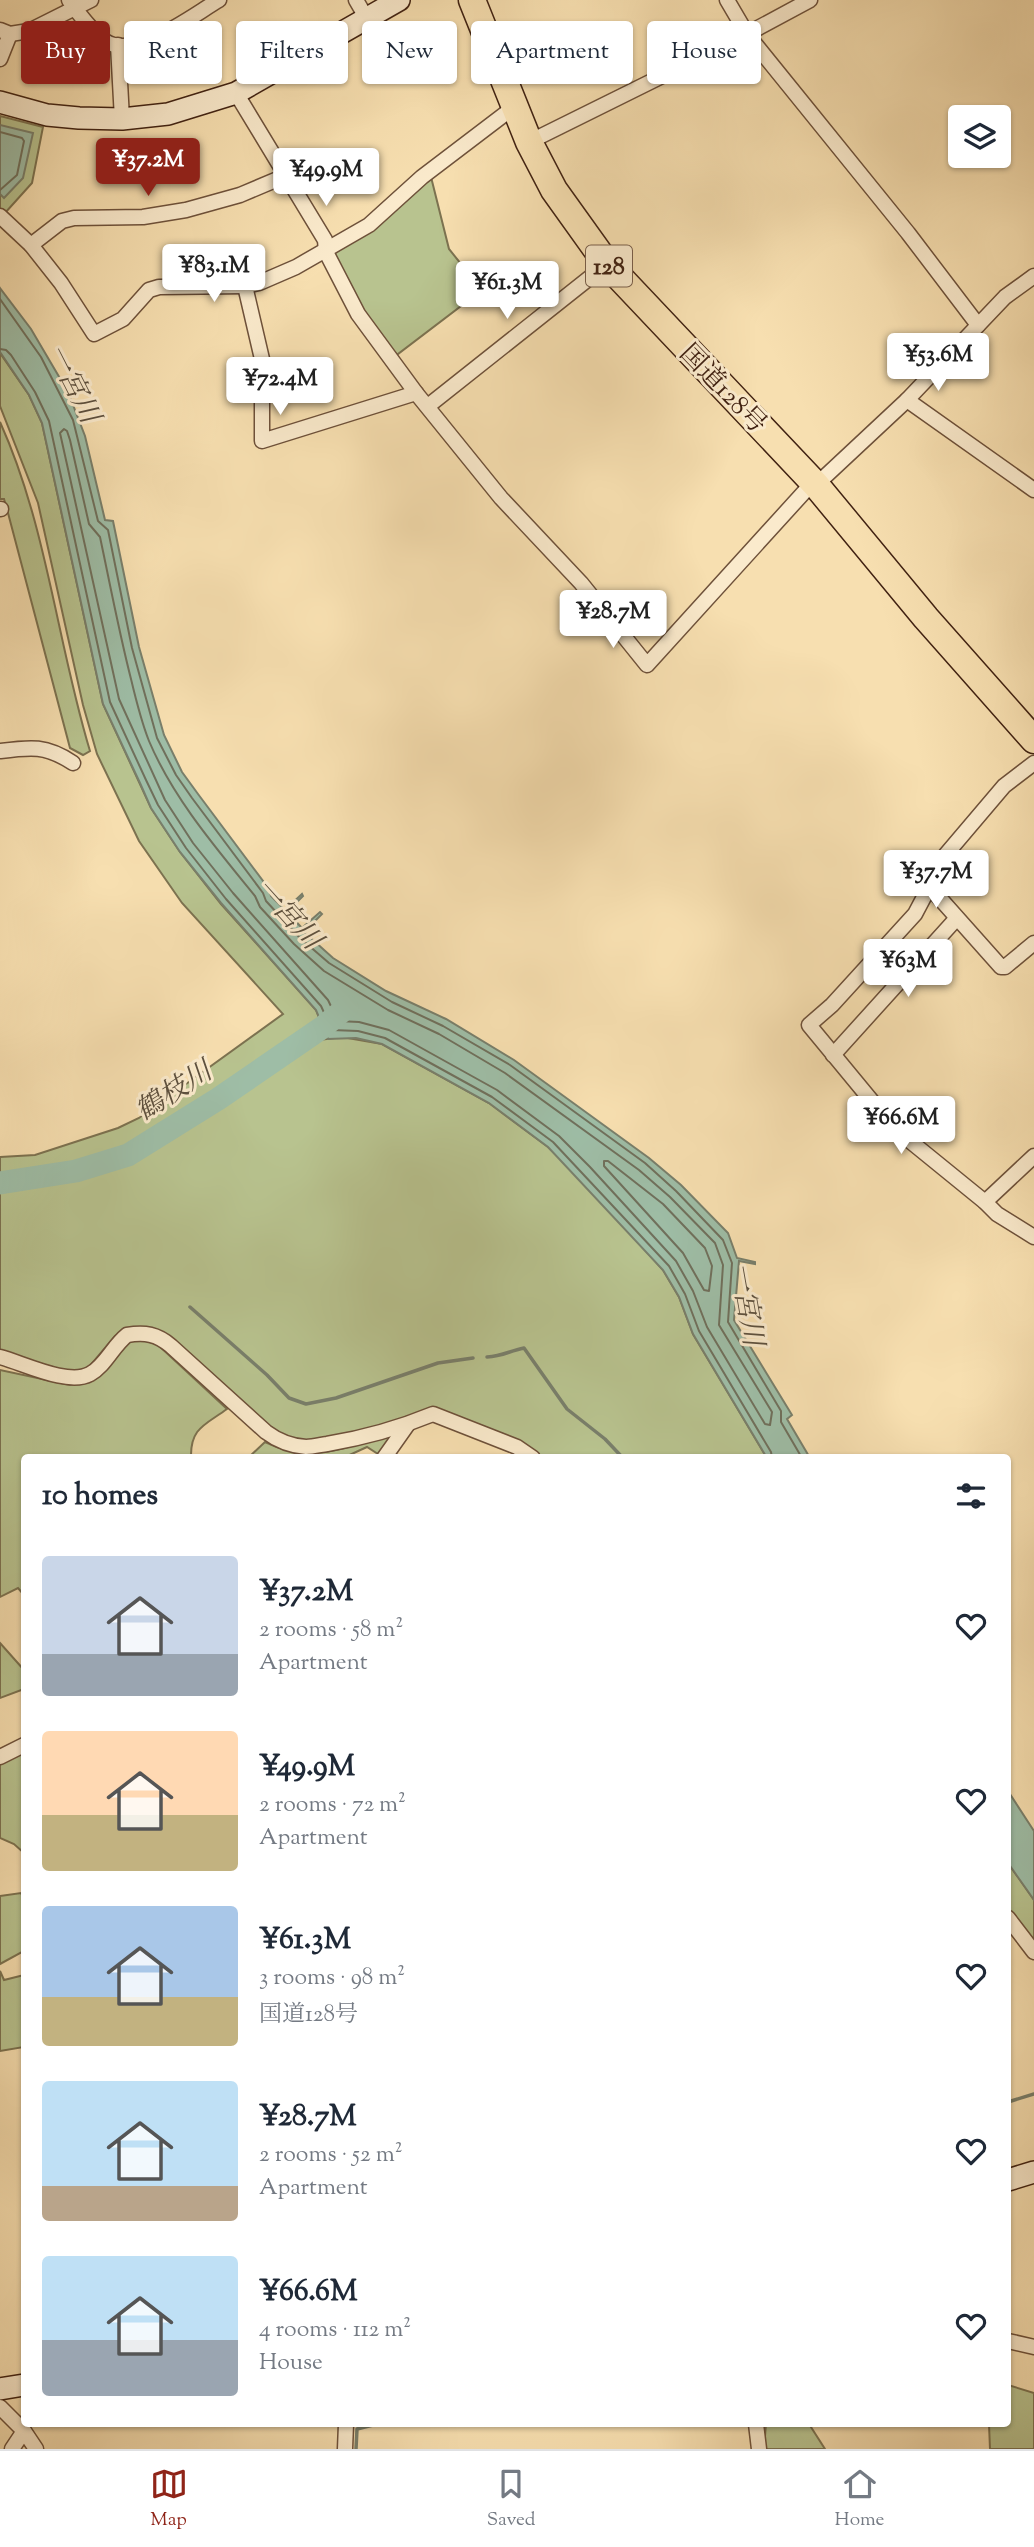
<!DOCTYPE html>
<html lang="en">
<head>
<meta charset="utf-8">
<style>
	body { margin:0; font-family:"Sorts Mill Goudy","Noto Serif JP",serif; background:#f2f2f3; color:#1f2937; height:100vh; display:flex; flex-direction:column; font-size:26px; white-space:nowrap }
	* { box-sizing:border-box; margin:0 }
	p { font-size:23px; color:#747a83 }
	.icon { flex:none; width:38px; height:38px; fill:none; stroke:currentColor; stroke-width:2; stroke-linecap:round; stroke-linejoin:round }
	.map { position:relative; flex:1; overflow:hidden }
	.drawer { position:absolute; left:21px; top:1454px; width:990px; height:973px; display:flex; flex-direction:column; background:#fff; border-radius:7px; box-shadow:0 2px 5px #0004 }
	.drawer>* { flex:none }
	.top-card { position:absolute; left:21px; top:21px; width:992px; height:63px; display:flex; gap:14px }
	.fabs { position:absolute; left:948px; top:105px; display:grid; gap:14px }
	.fabs a { display:grid; place-items:center; width:63px; height:63px; border-radius:7px; background:#fff; box-shadow:0 2px 5px #0004; font-size:35px }
	.price { position:absolute; translate:-50% -60px; padding:0 16px; border-radius:7px; background:#fff; color:#222; font-size:23px; line-height:46px; filter:drop-shadow(0 2px 4px #0008) }
	.price::after { content:''; position:absolute; left:50%; top:42px; width:21px; height:16px; margin-left:-10px; background:inherit; clip-path:polygon(0 0,100% 0,50% 100%) }
	.price.active { background:#8f2418; color:#fff }
	ul { padding:0; list-style:none }
	li { display:flex; align-items:center; gap:21px; height:175px; padding:0 21px }
	li span { display:grid; place-items:center; flex:none; width:196px; height:140px; border-radius:7px; color:#555 }
	li>.icon { margin-inline-start:auto }
	span .icon { width:84px; height:84px; fill:#fffc; stroke-width:1 }
	li b { font-size:30px }
	h2 { display:flex; justify-content:space-between; align-items:center; height:84px; padding:0 21px; font-size:30px }
	.pill { padding:0 24px; border-radius:7px; background:#fff; box-shadow:0 2px 5px #0004; font-size:24px; line-height:63px }
	.pill.active { background:#8f2418; color:#fff }
	.tab-bar { display:flex; justify-content:space-around; align-items:center; height:98px; border-top:2px solid #e0e1e3; background:#fff; font-size:19px; color:#747a83 }
	.tab-bar a { display:grid; justify-items:center; gap:4px }
	.tab-bar .active { color:#8f2418 }
	.map>svg:first-child { display:block }
	.green { fill:#b8c38f; stroke:#7c7250; stroke-width:2 }
	.water { fill:#9ebda6; stroke:#797f6b; stroke-width:2 }
	.lines { fill:none; stroke-linecap:round; stroke-linejoin:round }
	.shore { stroke:#70705c; stroke-width:2 }
	.stream { stroke:#797f6b; stroke-width:3.5 }
	.river { stroke:#9ebda6; stroke-width:23 }
	.street-casing { stroke:#6e513a; stroke-width:17 }
	.secondary-casing { stroke:#412212; stroke-width:24 }
	.highway-casing { stroke:#412212; stroke-width:29 }
	.street { stroke:#faeacc; stroke-width:14 }
	.secondary { stroke:#faeacc; stroke-width:21 }
	.highway { stroke:#f7dfb0; stroke-width:26 }
	.labels { text-anchor:middle; stroke-width:6; stroke-linejoin:round; paint-order:stroke }
	.shield { fill:#faeacc; stroke:#785e4a; stroke-width:2 }
	.shield-label { font-size:24px; font-weight:bold; fill:#412212 }
	.street-label { font-size:26px; fill:#412212; stroke:#faeacc }
	.water-label { font-size:28px; font-style:italic; fill:#5d503e; stroke:#faeacc }
</style>
</head>
<body>
<div class="map">
<svg width="1034" height="2449" viewBox="0 0 1034 2449">
	<rect width="100%" height="100%" fill="#f7dfb0"/>
	<filter id="stains"><feTurbulence type="fractalNoise" baseFrequency=".00286" numOctaves="4"/><feColorMatrix values="0 0 0 0 .2 0 0 0 0 .09 0 0 0 0 .02 0 0 0 .5 -.17"/></filter>
	<radialGradient id="worn" r=".72"><stop offset=".6" stop-color="#630" stop-opacity="0"/><stop offset="1" stop-color="#630" stop-opacity=".3"/></radialGradient>
	<g class="green">
		<path d="M0 116 43 127 32 183 5 213 0 208Z"/>
		<path d="M431 177 449 249 482 290 394 357 359 312 332 255 376 226Z"/>
		<path d="M0 353 29 395 42 423 103 704 151 808 180 852 221 904 316 1010 320 1020 310 1033 278 1052 126 1152 61 1172 0 1180V1157L35 1155 118 1128 139 1118 283 1014 182 903 139 841 97 754 83 705 38 503 0 406Z"/>
		<path d="M0 422C47 526 57 642 90 751L83 755 70 748 8 513 4 499H0Z"/>
		<path d="M342 1037 382 1044 489 1103 548 1147 579 1177 663 1270 679 1297 693 1334 767 1458H540L518 1443 435 1409 351 1436 310 1444 279 1439 161 1335 126 1330 115 1336 89 1367 75 1374 0 1356V1187C52 1180 102 1173 148 1148L308 1044 319 1040Z"/>
		<path d="M140 1339 157 1344 227 1409C205 1425 190 1428 191 1458H24V1595L18 1588 0 1597V1370L70 1385 86 1382 131 1341Z"/>
		<path d="M390 1434 394 1440 381 1456 367 1447 343 1458H248L265 1442C309 1464 346 1448 390 1434Z"/>
		<path d="M0 1643 24 1670V1689L0 1698Z"/>
		<path d="M24 1752V1853L14 1844 0 1838V1763Z"/>
		<path d="M1008 1863 1034 1900V1941L1008 1913Z"/>
		<path d="M21 1893 24 1899V1951L0 1964V1896Z"/>
		<path d="M0 1971 4 1980 24 1975V2047L0 2051Z"/>
		<path d="M1008 2385 1034 2393V2449H990L989 2424H1008Z"/>
		<path d="M766 2424H809L825 2449H764Z"/>
	</g>
	<g class="water">
		<path d="M0 125 33 133 23 178 4 198 0 194Z"/>
		<path d="M0 288 31 329 68 392 85 436 105 520 113 521 139 647 164 735 182 772 198 794 269 889 271 896 285 910 302 894 303 896 287 912 302 928 320 912 322 914 304 932 333 958 386 991 446 1019 514 1060 649 1158 681 1185 728 1233 737 1258 755 1262V1264L739 1261 734 1320 792 1415 787 1419 810 1458H767L693 1334 679 1297 663 1270 548 1147 489 1103 382 1044 356 1038 328 1039 316 1010 221 903 180 852 151 808 140 783 103 704 42 423 29 395 0 352Z"/>
		<path d="M1008 1791 1034 1831V1900L1008 1863Z"/>
	</g>
	<g class="lines">
		<g class="shore">
			<path d="M0 132 22 138 24 141 17 175 0 190"/>
			<path d="M0 299 41 357 73 420 98 521 108 530 132 648 157 738 176 775 192 798 263 893 266 901 300 938 329 963 392 1002 443 1026 510 1065 645 1163 676 1191 723 1240 732 1263 728 1322 781 1411V1422L802 1458"/>
			<path d="M0 349 6 350 11 355 35 392 49 421 110 702 146 780 158 805 186 848 226 899 321 1006 332 1030 358 1031 385 1038 492 1097 553 1142 669 1266 685 1294 699 1331 771 1452 772 1458"/>
			<path d="M64 429 67 431 70 440 89 524 100 537C110 584 119 632 131 679 136 700 141 721 149 741 173 798 216 848 255 896L260 907 294 944 324 971 388 1010 439 1034 505 1073 639 1170 670 1197 715 1243 723 1265 719 1325 772 1412 770 1425 765 1424 707 1327 693 1291 676 1261 590 1167 559 1136 497 1090 389 1030 359 1022 338 1021 328 1000 233 893 193 843 165 800 119 699 64 451 60 433Z"/>
			<path d="M604 1161H608L663 1204 705 1248 712 1266 709 1291 704 1290 683 1253 604 1166Z"/>
		</g>
		<g class="stream">
			<path d="M190 1307 267 1375 289 1398 306 1404 336 1398 438 1363 473 1358"/>
			<path d="M487 1357C503 1356 509 1351 524 1348L567 1409 605 1439 623 1458"/>
			<path d="M1008 2102 1034 2094"/>
			<path d="M356 2449 357 2429 377 2424"/>
		</g>
		<path class="river" d="M0 1183 76 1171 128 1155 218 1099 323 1027 347 1007"/>
		<g class="street-casing">
			<g id="street">
				<path d="M69 0C77 12 94 33 105 41 135 61 193 15 219 0"/>
				<path d="M356 0 367 19"/>
				<path d="M727 0 747 34 908 233 978 325"/>
				<path d="M0 30 10 34 29 31 91 0"/>
				<path d="M118 45 122 119"/>
				<path d="M0 59 10 34"/>
				<path d="M236 93 325 240 326 252 358 314 416 393 501 498 581 583 647 665 806 490 816 485 907 400 1005 297 1034 276"/>
				<path d="M529 142 747 34 810 0"/>
				<path d="M0 216 31 245 61 283 94 334 123 319 149 290 159 287 245 286 259 283 296 267 369 225 422 177 514 107"/>
				<path d="M31 245 62 221 74 218 143 217 186 210 240 195 285 176"/>
				<path d="M245 286 262 359V441L416 393"/>
				<path d="M907 400 1034 490"/>
				<path d="M428 406 607 264"/>
				<path d="M0 509H1"/>
				<path d="M0 751C31 747 46 745 73 763"/>
				<path d="M1034 763 1004 786 931 872 924 897 915 914 832 1005 809 1025 894 1128 985 1202 997 1214 1034 1237"/>
				<path d="M926 887 936 894 1001 967H1005L1034 943"/>
				<path d="M833 1055 956 919"/>
				<path d="M985 1202 1034 1156"/>
				<path d="M0 1357C23 1363 68 1386 90 1374 105 1366 113 1346 127 1335 145 1332 157 1334 171 1346L266 1432C278 1441 290 1446 306 1447 313 1447 320 1445 327 1444 363 1438 399 1428 433 1414L517 1447 533 1458"/>
				<path d="M384 1458 408 1424"/>
				<path d="M0 1757 24 1745"/>
				<path d="M1008 1918 1034 1952"/>
				<path d="M1008 2341 1034 2347"/>
				<path d="M0 2407 24 2431 36 2449"/>
				<path d="M756 2424 759 2449"/>
				<path d="M12 2449 24 2431"/>
				<path d="M345 2449 346 2424"/>
			</g>
		</g>
		<g class="secondary-casing">
			<g id="secondary">
				<path d="M0 102 47 115 79 118 122 119 168 114 236 93 399 0"/>
				<path d="M1008 2180 1034 2172"/>
				<path d="M0 2389 24 2385"/>
			</g>
		</g>
		<g class="highway-casing">
			<path id="highway" d="M472 0 529 142 554 190 607 264 816 485 926 618 1034 740"/>
		</g>
		<use href="#street" class="street"/>
		<use href="#secondary" class="secondary"/>
		<use href="#highway" class="highway"/>
	</g>
	<g class="labels">
		<rect class="shield" x="586" y="245.5" width="46" height="41" rx="5"/>
		<g class="shield-label">
			<text x="609" y="274">128</text>
		</g>
		<g class="street-label">
			<text transform="translate(724 388) rotate(46)" y="9">国道128号</text>
		</g>
		<g class="water-label">
			<text transform="translate(74 383) rotate(63)" y="10">一宮川</text>
			<text transform="translate(289 913) rotate(48)" y="10">一宮川</text>
			<text transform="translate(173 1090) rotate(-33)" y="10">鶴枝川</text>
			<text transform="translate(748 1304) rotate(80)" y="10">一宮川</text>
		</g>
	</g>
	<rect width="100%" height="100%" filter="url(#stains)"/>
	<rect width="100%" height="100%" fill="url(#worn)"/>
</svg>
<div class="fabs">
<a><svg class="icon" aria-label="layers" viewBox="0 0 24 24"><path d="M12 4l9 5-9 5-9-5zM3 14l9 5 9-5"/></svg></a>
</div>
<b class="price active" style="left:148px;top:198px">¥37.2M</b>
<b class="price" style="left:326px;top:208px">¥49.9M</b>
<b class="price" style="left:214px;top:304px">¥83.1M</b>
<b class="price" style="left:507px;top:321px">¥61.3M</b>
<b class="price" style="left:938px;top:393px">¥53.6M</b>
<b class="price" style="left:280px;top:417px">¥72.4M</b>
<b class="price" style="left:613px;top:650px">¥28.7M</b>
<b class="price" style="left:936px;top:910px">¥37.7M</b>
<b class="price" style="left:908px;top:999px">¥63M</b>
<b class="price" style="left:901px;top:1156px">¥66.6M</b>
<div class="top-card">
<a class="pill active">Buy</a>
<a class="pill">Rent</a>
<a class="pill">Filters</a>
<a class="pill">New</a>
<a class="pill">Apartment</a>
<a class="pill">House</a>
</div>
<section class="drawer">
<h2>10 homes<svg class="icon" aria-label="filters" viewBox="0 0 24 24"><path d="M4 7h16M4 17h16"/><circle cx="9" cy="7" r="2"/><circle cx="15" cy="17" r="2"/></svg></h2>
<ul>
<li><span style="background:linear-gradient(#c9d6e8 70%,#9aa5b1 0)"><svg class="icon" aria-label="home" viewBox="0 0 24 24"><path d="M3 11l9-7 9 7M6 9v11h12V9"/></svg></span><div><b>¥37.2M</b><p>2 rooms · 58 m²</p><p>Apartment</p></div><svg class="icon" aria-label="heart" viewBox="0 0 24 24"><path d="M12 20l-8-8c-3-5 5-10 8-4 3-6 11-1 8 4z"/></svg></li>
<li><span style="background:linear-gradient(#ffd9b3 60%,#c2b280 0)"><svg class="icon" aria-label="home" viewBox="0 0 24 24"><path d="M3 11l9-7 9 7M6 9v11h12V9"/></svg></span><div><b>¥49.9M</b><p>2 rooms · 72 m²</p><p>Apartment</p></div><svg class="icon" aria-label="heart" viewBox="0 0 24 24"><path d="M12 20l-8-8c-3-5 5-10 8-4 3-6 11-1 8 4z"/></svg></li>
<li><span style="background:linear-gradient(#a9c7e8 65%,#c2b280 0)"><svg class="icon" aria-label="home" viewBox="0 0 24 24"><path d="M3 11l9-7 9 7M6 9v11h12V9"/></svg></span><div><b>¥61.3M</b><p>3 rooms · 98 m²</p><p>国道128号</p></div><svg class="icon" aria-label="heart" viewBox="0 0 24 24"><path d="M12 20l-8-8c-3-5 5-10 8-4 3-6 11-1 8 4z"/></svg></li>
<li><span style="background:linear-gradient(#bfe0f5 75%,#b9a48a 0)"><svg class="icon" aria-label="home" viewBox="0 0 24 24"><path d="M3 11l9-7 9 7M6 9v11h12V9"/></svg></span><div><b>¥28.7M</b><p>2 rooms · 52 m²</p><p>Apartment</p></div><svg class="icon" aria-label="heart" viewBox="0 0 24 24"><path d="M12 20l-8-8c-3-5 5-10 8-4 3-6 11-1 8 4z"/></svg></li>
<li><span style="background:linear-gradient(#bfe0f5 60%,#9aa5b1 0)"><svg class="icon" aria-label="home" viewBox="0 0 24 24"><path d="M3 11l9-7 9 7M6 9v11h12V9"/></svg></span><div><b>¥66.6M</b><p>4 rooms · 112 m²</p><p>House</p></div><svg class="icon" aria-label="heart" viewBox="0 0 24 24"><path d="M12 20l-8-8c-3-5 5-10 8-4 3-6 11-1 8 4z"/></svg></li>
</ul>
</section>
</div>
<nav class="tab-bar">
<a class="active"><svg class="icon" aria-label="map" viewBox="0 0 24 24"><path d="M3 6l6-2 6 2 6-2v14l-6 2-6-2-6 2zM9 4v14M15 6v14"/></svg>Map</a>
<a><svg class="icon" aria-label="saved" viewBox="0 0 24 24"><path d="M7 4h10v16l-5-4-5 4z"/></svg>Saved</a>
<a><svg class="icon" aria-label="home" viewBox="0 0 24 24"><path d="M3 11l9-7 9 7M6 9v11h12V9"/></svg>Home</a>
</nav>
</body>
</html>
